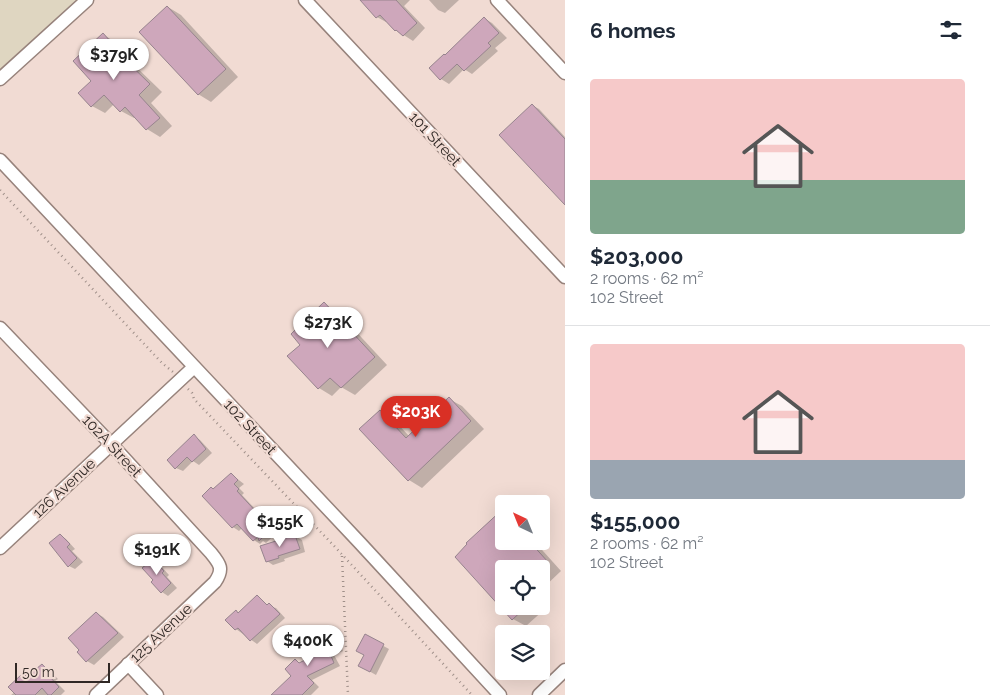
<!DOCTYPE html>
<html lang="en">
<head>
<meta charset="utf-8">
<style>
	body { margin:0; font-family:Raleway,sans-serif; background:#f2f2f3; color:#1f2937; height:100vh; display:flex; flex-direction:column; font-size:19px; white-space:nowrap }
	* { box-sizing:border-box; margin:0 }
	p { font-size:16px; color:#747a83 }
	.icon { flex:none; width:28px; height:28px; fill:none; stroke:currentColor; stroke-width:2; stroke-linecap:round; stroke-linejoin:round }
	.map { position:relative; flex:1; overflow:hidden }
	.details { display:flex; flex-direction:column; background:#fff; width:425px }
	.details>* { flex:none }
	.needle { width:32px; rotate:317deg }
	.fabs { position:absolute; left:495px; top:495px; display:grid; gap:10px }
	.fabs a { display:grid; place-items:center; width:55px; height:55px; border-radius:5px; background:#fff; box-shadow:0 5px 20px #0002; font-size:25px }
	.scale { position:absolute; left:15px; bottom:12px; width:95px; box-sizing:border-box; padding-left:5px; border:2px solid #302825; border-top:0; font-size:14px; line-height:18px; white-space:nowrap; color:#302825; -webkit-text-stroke:4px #f1dbd3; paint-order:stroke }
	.price { position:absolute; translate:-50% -42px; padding:0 11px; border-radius:18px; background:#fff; color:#222; font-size:16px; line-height:32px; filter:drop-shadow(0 1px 2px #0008) }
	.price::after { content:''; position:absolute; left:50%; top:30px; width:15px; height:11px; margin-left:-8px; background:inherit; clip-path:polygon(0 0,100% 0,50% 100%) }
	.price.active { background:#d93025; color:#fff }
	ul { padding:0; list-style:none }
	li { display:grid; align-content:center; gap:10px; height:265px; padding:0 25px }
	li+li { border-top:1px solid #e0e1e3 }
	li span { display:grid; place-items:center; height:155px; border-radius:5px; color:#555 }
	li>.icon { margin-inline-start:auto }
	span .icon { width:90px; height:90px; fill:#fffc; stroke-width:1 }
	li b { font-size:21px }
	h2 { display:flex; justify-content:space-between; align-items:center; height:60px; padding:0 25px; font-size:21px }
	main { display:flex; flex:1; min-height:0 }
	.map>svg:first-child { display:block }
	.industrial { fill:#dfd6c1 }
	.shadow { fill:#0003 }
	.building { fill:#cea7bb; stroke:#97848e }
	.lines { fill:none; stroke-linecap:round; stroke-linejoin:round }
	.minor-casing { stroke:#97837c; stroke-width:15 }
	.path { stroke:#9f8f89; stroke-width:2.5; stroke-dasharray:1 4; stroke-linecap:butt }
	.minor { stroke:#fff; stroke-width:12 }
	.labels { text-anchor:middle; stroke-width:4.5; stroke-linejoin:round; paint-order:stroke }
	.street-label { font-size:15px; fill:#302825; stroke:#f1dbd3 }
</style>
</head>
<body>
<main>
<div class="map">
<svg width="565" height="695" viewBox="0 0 565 695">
	<rect width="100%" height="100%" fill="#f1dbd3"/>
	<path class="industrial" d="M0 0H87L0 79Z"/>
	<g class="shadow">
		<path d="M361 0H410L404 6 425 28 413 41 396 30 387 21 386 22 377 17Z"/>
		<path d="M429 0H459L445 13 438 10Z"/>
		<path d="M168 7 181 15 238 77 211 102 198 94Z"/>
		<path d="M484 18 492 23 507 38 495 48 498 51 472 74 464 69 449 84 441 79 446 56Z"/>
		<path d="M103 35 116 42 131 58 129 60 162 92 151 103 172 126 160 137 147 129 136 117 134 118 121 111 114 104 105 113 92 106 93 81Z"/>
		<path d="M532 105 539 109 565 137V203Z"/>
		<path d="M324 304 337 311 387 365 355 395 341 387 332 396 319 388 289 356 302 345Z"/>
		<path d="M449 399 462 406 484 429 422 488 409 480 380 412 393 419 409 436Z"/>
		<path d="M194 436 200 440 212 453 199 465 193 461 183 471 176 468Z"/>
		<path d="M231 474 244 484 239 488 244 493 242 495 262 516 271 507 283 517 279 521 284 526 266 543 263 541 260 544 254 540 242 528 239 531 233 527 214 490Z"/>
		<path d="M60 535 66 539 75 549 72 551 83 562 75 569 69 566Z"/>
		<path d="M295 536 302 540 305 552 284 559 285 561 273 565 267 561Z"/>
		<path d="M504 541H534L561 571 541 590V569H504V606H541V603L546 608 526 626 513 619 457 557Z"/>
		<path d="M153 561 159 564 169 575 167 577 177 588 168 596 162 592 155 580Z"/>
		<path d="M257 597 268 606 276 608 285 618 257 644 236 629V612L240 614Z"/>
		<path d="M96 613 103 617 124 637 94 665 87 661 78 652Z"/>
		<path d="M330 633 336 636 343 651 334 655 340 666 312 680 319 687 311 695H273L293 676 295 661 300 664 319 654Z"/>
		<path d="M365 636 389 649 376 675 360 666 366 655Z"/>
		<path d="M42 665 48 669 58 679 55 681 65 691 61 695H11L15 692 21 676 24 679Z"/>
	</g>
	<g class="building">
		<path d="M360 0H396L417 23 403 36 396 30 395 31 380 15 376 18Z"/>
		<path d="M167 6 226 69 198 95 139 32Z"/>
		<path d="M484 17 499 33 488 43 491 46 464 71 457 64 440 80 429 68 444 54 445 55Z"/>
		<path d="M103 33 119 51 117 52 150 84 139 95 160 118 146 130 125 107 120 112 104 95 91 107 78 93 91 81 73 61Z"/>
		<path d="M532 104 565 139V205L499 135Z"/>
		<path d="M324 302 375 357 341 388 330 378 318 389 287 356 300 345 291 334Z"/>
		<path d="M449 397 471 421 408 481 359 429 380 410 406 438Z"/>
		<path d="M194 434 206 449 192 462 187 457 175 469 167 460Z"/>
		<path d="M231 473 238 480 234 484 239 489 237 491 260 516 271 506 278 513 274 517 278 522 259 541 258 537 253 541 237 524 232 528 202 496 211 487 213 489Z"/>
		<path d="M504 508V541H529L549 563 543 569H504V606H527L512 620 455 557 467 544 466 543Z"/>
		<path d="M60 534 70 544 67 547 77 558 68 567 49 543Z"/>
		<path d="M295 535 300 549 278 556 279 558 266 562 260 546Z"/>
		<path d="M153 559 164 571 162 573 171 583 161 593 151 582 153 580 142 568Z"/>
		<path d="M257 595 267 605 269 603 280 614 250 641 238 628 235 630 225 620 236 610 238 613Z"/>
		<path d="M96 612 118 633 86 662 77 652 79 650 68 638Z"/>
		<path d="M330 631 337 647 329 651 334 663 307 676 314 683 302 695H271L291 676 285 669 295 659 299 663 317 654 310 641Z"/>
		<path d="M365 634 384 644 370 672 358 666 364 655 356 651Z"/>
		<path d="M42 664 52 675 50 677 59 687 51 695H48L42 688 35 695H16L8 687 21 675 23 678 34 667 36 669Z"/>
	</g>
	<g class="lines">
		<g class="minor-casing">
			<g id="minor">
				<path d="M305 0 565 277"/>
				<path d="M497 0 565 73"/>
				<path d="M0 79 87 0"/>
				<path d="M0 160 360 543 500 695"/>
				<path d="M0 328 111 444 211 553C220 564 224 569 215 582L96 695"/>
				<path d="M0 548 194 367"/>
				<path d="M128 664 157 695"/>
				<path d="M539 695 565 670"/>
			</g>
		</g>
		<g class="path">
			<path d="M0 190 162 363 173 372"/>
			<path d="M188 389 192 393 194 399 336 548 472 695"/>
			<path d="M342 556 348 695"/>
		</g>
		<use href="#minor" class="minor"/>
	</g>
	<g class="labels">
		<g class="street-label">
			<text transform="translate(435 139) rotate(47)" y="5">101 Street</text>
			<text transform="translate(250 427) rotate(47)" y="5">102 Street</text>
			<text transform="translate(112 446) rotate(47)" y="5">102A Street</text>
			<text transform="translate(64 488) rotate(-43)" y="5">126 Avenue</text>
			<text transform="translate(161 633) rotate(-43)" y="5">125 Avenue</text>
		</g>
	</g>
</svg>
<div class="fabs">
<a><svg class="needle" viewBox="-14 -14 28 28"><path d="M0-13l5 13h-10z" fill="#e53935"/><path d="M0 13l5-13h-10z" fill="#747a83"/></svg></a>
<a><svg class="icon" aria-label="locate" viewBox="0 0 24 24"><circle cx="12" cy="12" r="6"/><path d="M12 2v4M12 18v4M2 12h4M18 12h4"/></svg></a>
<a><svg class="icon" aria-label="layers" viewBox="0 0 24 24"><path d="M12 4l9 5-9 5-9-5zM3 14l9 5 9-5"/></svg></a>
</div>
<div class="scale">50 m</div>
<b class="price" style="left:114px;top:81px">$379K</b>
<b class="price" style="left:328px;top:349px">$273K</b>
<b class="price active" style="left:416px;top:438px">$203K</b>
<b class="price" style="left:280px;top:548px">$155K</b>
<b class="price" style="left:157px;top:576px">$191K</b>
<b class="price" style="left:308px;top:667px">$400K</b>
</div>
<section class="details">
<h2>6 homes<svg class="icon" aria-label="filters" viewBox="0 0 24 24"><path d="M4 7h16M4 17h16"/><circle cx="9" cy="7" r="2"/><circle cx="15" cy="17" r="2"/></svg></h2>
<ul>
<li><span style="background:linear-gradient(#f6c9c9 65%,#7fa58c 0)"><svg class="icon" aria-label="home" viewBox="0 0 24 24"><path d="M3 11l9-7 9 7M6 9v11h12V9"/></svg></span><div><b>$203,000</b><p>2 rooms · 62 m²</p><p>102 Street</p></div></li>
<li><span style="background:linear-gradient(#f6c9c9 75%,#9aa5b1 0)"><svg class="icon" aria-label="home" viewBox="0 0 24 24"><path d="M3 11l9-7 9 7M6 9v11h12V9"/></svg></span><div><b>$155,000</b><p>2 rooms · 62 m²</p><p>102 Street</p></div></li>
</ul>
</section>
</main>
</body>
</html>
